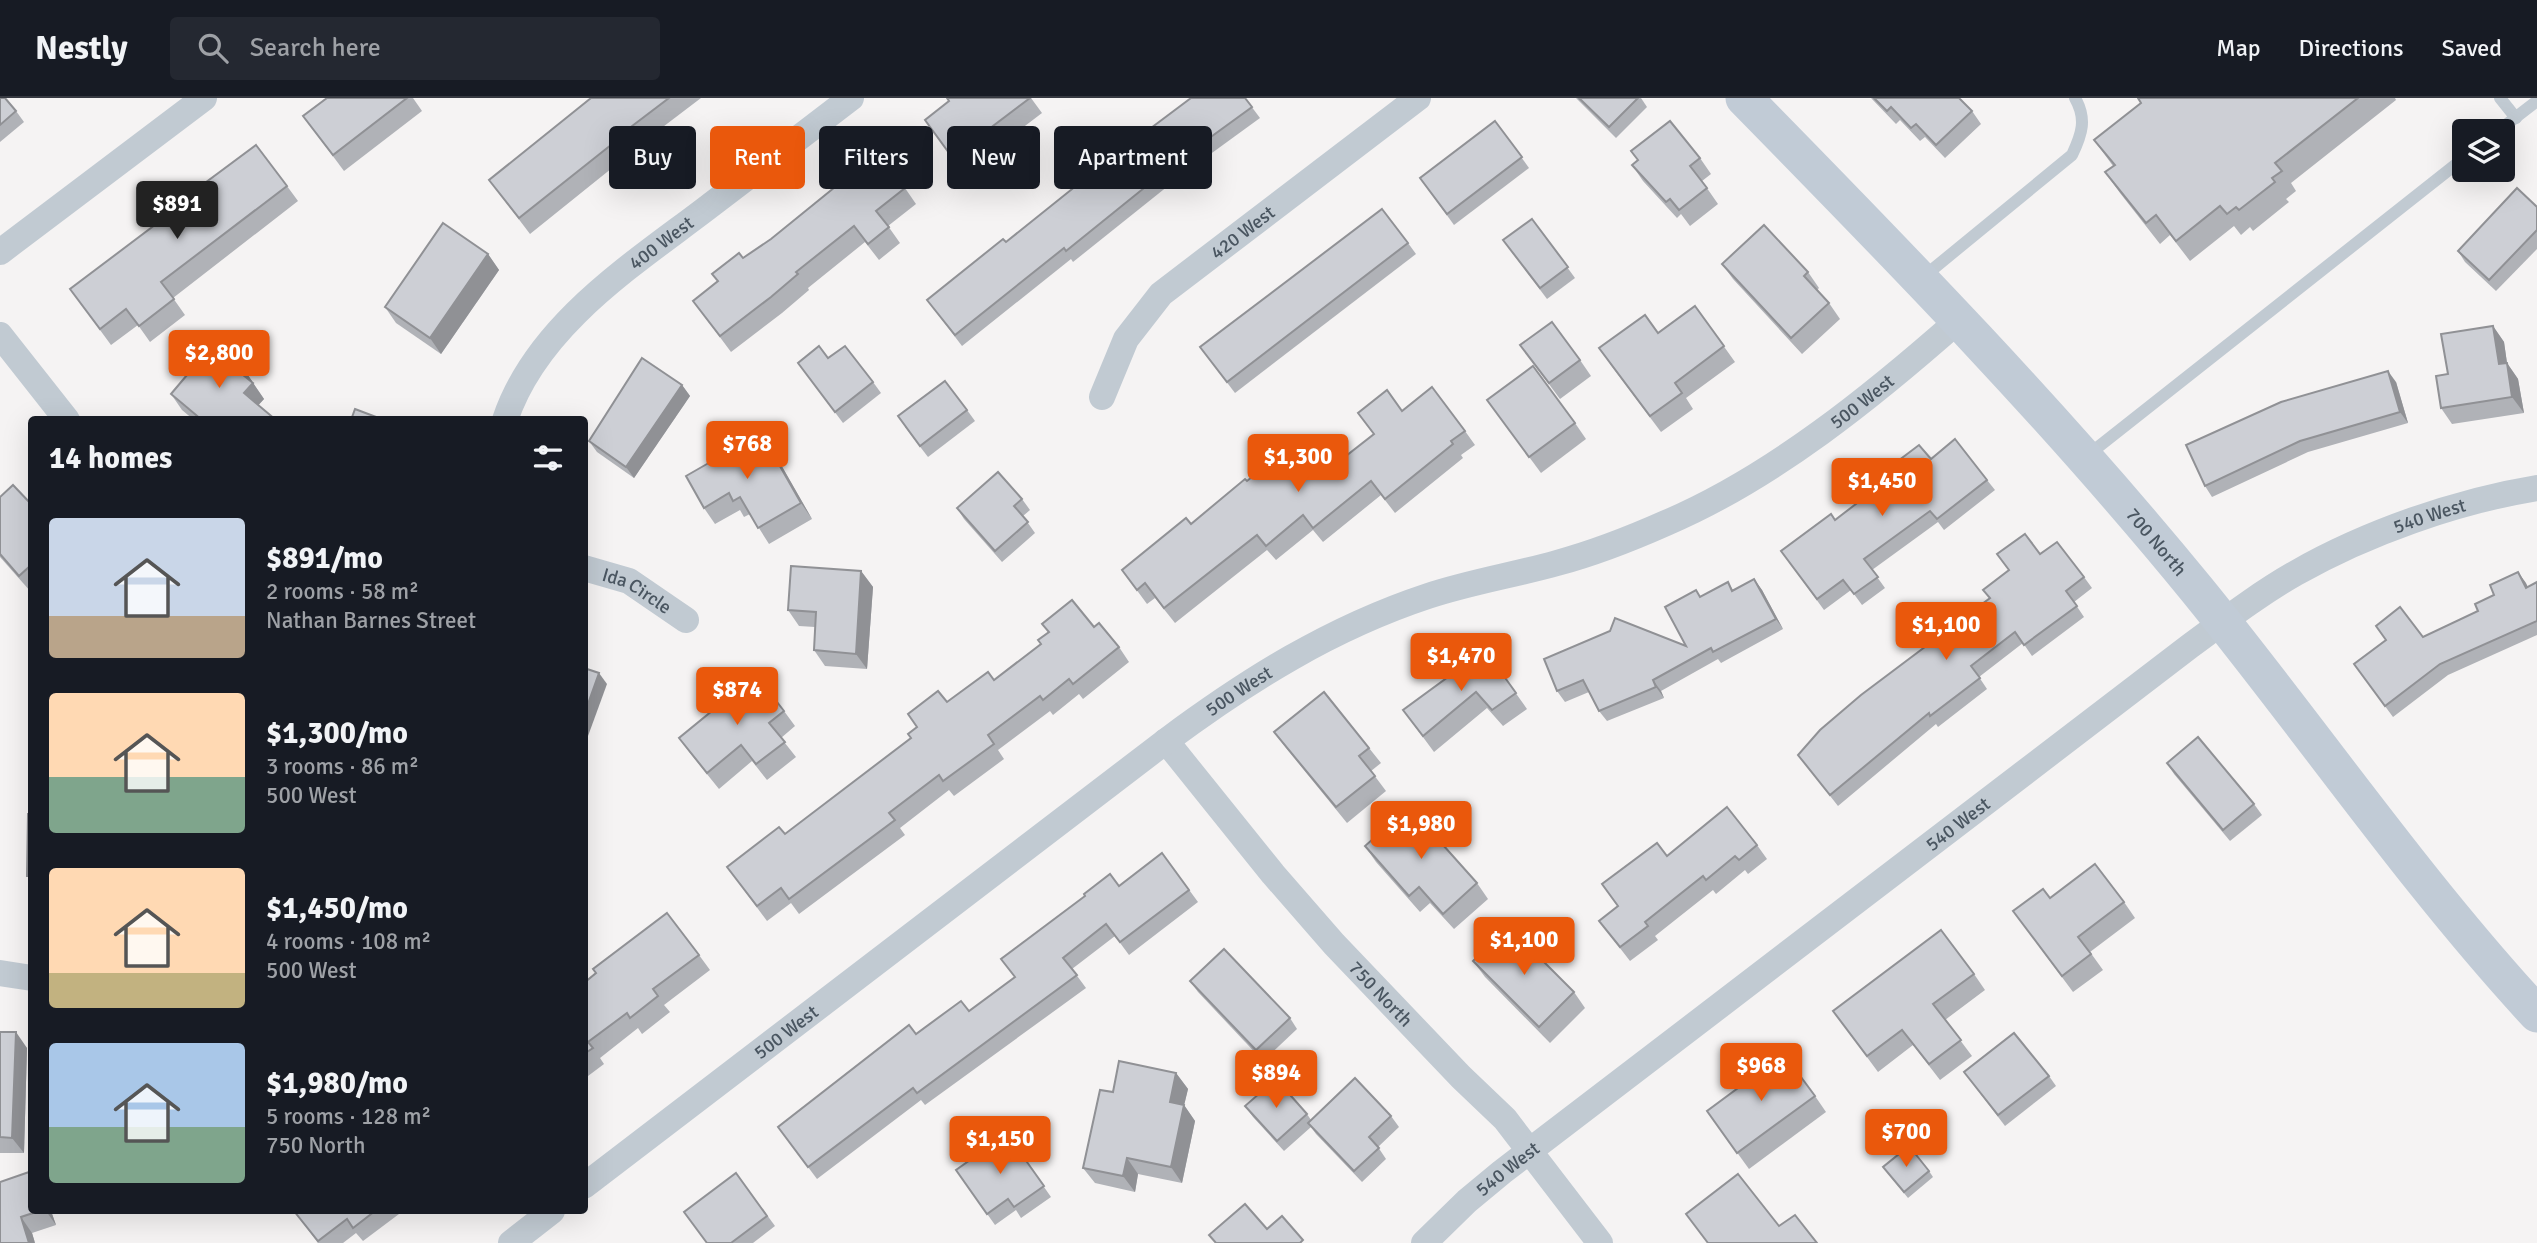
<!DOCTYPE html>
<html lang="en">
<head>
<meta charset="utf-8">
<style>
	body { margin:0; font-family:Signika,sans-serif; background:#242831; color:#f1f3f6; height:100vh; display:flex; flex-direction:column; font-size:26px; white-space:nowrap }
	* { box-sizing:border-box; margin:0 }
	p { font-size:23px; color:#9ea1a6 }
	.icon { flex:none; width:38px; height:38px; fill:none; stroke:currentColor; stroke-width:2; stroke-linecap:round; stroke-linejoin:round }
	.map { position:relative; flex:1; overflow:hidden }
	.panel { position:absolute; left:28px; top:318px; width:560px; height:798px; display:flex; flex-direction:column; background:#171b24; border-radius:7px; box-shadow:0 7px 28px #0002 }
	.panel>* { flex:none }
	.top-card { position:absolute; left:609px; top:28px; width:665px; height:63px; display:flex; gap:14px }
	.tools { position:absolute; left:2452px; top:21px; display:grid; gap:14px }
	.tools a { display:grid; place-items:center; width:63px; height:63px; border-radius:7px; background:#171b24; box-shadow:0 7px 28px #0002; font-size:35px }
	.price { position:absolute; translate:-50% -60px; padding:0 16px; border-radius:7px; background:#ea580c; color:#fff; font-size:23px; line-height:46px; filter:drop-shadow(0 2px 4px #0008) }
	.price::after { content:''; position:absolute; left:50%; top:42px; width:21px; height:16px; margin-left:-10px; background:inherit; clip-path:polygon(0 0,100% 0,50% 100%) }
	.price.on { background:#222; color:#fff }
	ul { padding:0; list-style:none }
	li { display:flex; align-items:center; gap:21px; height:175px; padding:0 21px }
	li span { display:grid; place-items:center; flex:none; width:196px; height:140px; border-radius:7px; color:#555 }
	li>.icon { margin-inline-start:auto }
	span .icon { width:84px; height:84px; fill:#fffc; stroke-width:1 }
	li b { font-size:30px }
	h2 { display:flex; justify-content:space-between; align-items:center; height:84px; padding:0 21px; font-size:30px }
	.chip { padding:0 24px; border-radius:7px; background:#171b24; box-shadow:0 7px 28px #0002; font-size:24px; line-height:63px }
	.chip.on { background:#ea580c; color:#fff }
	header { display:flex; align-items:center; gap:42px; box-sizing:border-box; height:98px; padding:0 35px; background:#171b24; border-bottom:2px solid #363941 }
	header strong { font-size:33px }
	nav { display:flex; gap:38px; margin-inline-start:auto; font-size:24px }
	.search { width:490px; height:63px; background:#242831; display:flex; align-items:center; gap:18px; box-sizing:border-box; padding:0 24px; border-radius:7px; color:#9ea1a6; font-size:26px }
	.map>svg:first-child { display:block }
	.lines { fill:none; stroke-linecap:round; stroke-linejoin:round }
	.lane { stroke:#c1cad2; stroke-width:12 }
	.street { stroke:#c1cad2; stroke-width:26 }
	.secondary { stroke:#c1cbd6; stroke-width:37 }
	.wall { fill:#b0b2b7 }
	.shaded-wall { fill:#909195 }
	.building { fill:#cdcfd5; stroke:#909195; stroke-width:2 }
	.labels { text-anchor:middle; stroke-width:7; stroke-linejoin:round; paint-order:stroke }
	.street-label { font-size:19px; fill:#4a5661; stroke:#fff }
</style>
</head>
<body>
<header>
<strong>Nestly</strong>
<div class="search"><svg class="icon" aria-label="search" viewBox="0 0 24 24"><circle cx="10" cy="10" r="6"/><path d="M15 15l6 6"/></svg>Search here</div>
<nav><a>Map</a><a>Directions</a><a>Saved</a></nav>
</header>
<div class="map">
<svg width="2537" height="1145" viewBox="0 0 2537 1145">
	<rect width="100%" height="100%" fill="#f5f3f3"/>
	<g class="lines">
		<g class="lane">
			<path d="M2500 0 2516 20"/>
			<path d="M2498 33 2537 3"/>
			<path d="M1922 180 2072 57C2082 36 2087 21 2075 0"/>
			<path d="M2088 357 2464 60"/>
		</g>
		<g class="street">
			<path d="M0 154 204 0"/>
			<path d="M0 237 67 322"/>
			<path id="s1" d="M1102 299 1126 241 1161 196 1418 0"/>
			<path id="s2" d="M505 322C536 229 629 169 703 113 752 75 802 38 851 0"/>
			<path id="s3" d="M584 470 629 483 686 522"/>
			<path id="s4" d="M1166 643 1273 776 1334 846 1461 979 1505 1021 1600 1145"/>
			<path d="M0 875 32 880"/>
			<path id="s5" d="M584 1088 1166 643C1248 582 1331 530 1428 498 1470 484 1514 477 1557 465 1594 455 1630 441 1666 425 1772 380 1874 297 1960 221"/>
			<path d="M511 1145 552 1113"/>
			<path id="s6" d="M1424 1145 1467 1103 1502 1074 2190 548C2224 523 2259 496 2296 475 2366 435 2457 403 2537 390"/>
		</g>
		<path class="secondary" id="s7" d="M1744 0C1901 160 2056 319 2198 493 2312 633 2414 783 2537 916"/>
	</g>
	<g class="wall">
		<path d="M0 0 16 13 24 24 0 44Z"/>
		<path d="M327 0H413L422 13 344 73 303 18Z"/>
		<path d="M591 0H701L626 57 627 58 530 136 489 82Z"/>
		<path d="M947 0H1031L1042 15 964 74 925 22 949 3Z"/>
		<path d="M1245 0 1260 20 1183 76 1073 164 1071 161 962 248 927 202 1006 144Z"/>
		<path d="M1576 0H1641L1647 9 1616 40Z"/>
		<path d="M1871 0H1959L1972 13 1981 26 1945 60 1925 39 1920 43 1900 22 1896 26Z"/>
		<path d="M2137 0H2395L2396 2 2291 85 2296 93 2286 101 2289 104 2253 133 2250 129 2241 137 2234 128 2190 163 2170 137 2160 146 2120 95 2105 74 2113 68 2094 42 2141 5Z"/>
		<path d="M1495 23 1529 70 1454 127 1420 80Z"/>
		<path d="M1631 53 1700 60 1711 76 1702 83 1718 106 1690 128 1681 116 1677 120 1643 83 1632 67 1638 62Z"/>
		<path d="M287 88 298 103 173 200 185 217 150 244 138 227 111 247 70 191Z"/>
		<path d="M905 90 916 106 888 128 900 145 879 162 865 144 808 190 809 192 782 215 731 254 693 203 718 183 743 160Z"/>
		<path d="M2537 109V151L2496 193 2465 164 2458 153Z"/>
		<path d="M1532 121 1575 180 1547 201 1511 153Z"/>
		<path d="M1408 145 1416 156 1235 295 1200 249Z"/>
		<path d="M488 156 499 172 441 256 396 225 385 209Z"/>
		<path d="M1722 166 1808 174 1819 190 1817 192 1829 205 1840 221 1802 256 1733 181Z"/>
		<path d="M1695 208 1735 264 1686 300 1693 311 1661 334 1610 266 1658 235Z"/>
		<path d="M2493 228 2504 244 2507 265 2518 281 2524 315 2452 326 2441 310 2448 276Z"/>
		<path d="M1520 247 1580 262 1591 278 1560 301Z"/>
		<path d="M828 260 873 284 881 295 843 325 798 265Z"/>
		<path d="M241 267 264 301 258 307 276 322H194L182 312 171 296Z"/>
		<path d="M2396 284 2408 325 2308 354 2212 399 2205 388Z"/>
		<path d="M682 287 690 298 634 380 597 354 589 343Z"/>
		<path d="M1487 302 1575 325 1586 341 1541 375Z"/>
		<path d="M967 312 975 323 928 359 905 329Z"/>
		<path d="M1402 313 1465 333 1475 347 1461 357 1463 360 1395 415 1381 397 1323 444 1313 432 1276 462 1267 452 1175 525 1155 500 1147 506 1122 472 1191 426 1247 383 1319 379 1374 337 1358 315Z"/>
		<path d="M772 351 812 421 769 446 750 416 744 419 740 412 715 426 704 410Z"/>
		<path d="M1931 361 1987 382 1995 392 1944 432 1938 424 1872 472 1885 490 1862 507 1851 492 1824 512 1781 453 1835 422Z"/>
		<path d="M0 399 32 407V493L31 494 0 459Z"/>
		<path d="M1022 401 1030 412 1023 418 1035 435 1002 464 964 421 957 410Z"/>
		<path d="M2040 456 2084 479 2092 490 2074 504 2084 519 2032 558 2023 545 1979 579 1987 591 1938 629 1936 626 1838 708 1798 657 1990 500Z"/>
		<path d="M861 473 873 489 867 571 825 568 814 552 815 529 799 528 788 512Z"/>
		<path d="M2518 474 2528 489 2537 484V537L2448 577 2393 619 2354 566 2423 539 2478 513Z"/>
		<path d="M1754 481 1762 492 1783 531 1721 565 1718 561 1661 593 1664 600 1607 623 1599 613 1589 594 1565 604 1557 593 1610 533 1686 548 1701 499 1728 484 1733 492Z"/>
		<path d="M1042 526 1094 529 1119 549 1129 564 1083 601 1079 596 1053 617 1050 613 998 652 1004 661 954 698 949 692 900 730 905 737 799 816 791 805 767 823 727 769 785 736 911 640 917 629 947 604 994 582 1041 546 1048 534Z"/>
		<path d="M1485 552 1527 611 1503 628 1487 610 1434 654 1403 612Z"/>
		<path d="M784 613 795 628 781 640 796 659 767 682 752 663 719 691 690 655 679 640Z"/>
		<path d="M1274 634 1369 650 1381 665 1371 673 1386 693 1347 725 1286 650Z"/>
		<path d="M2167 665 2254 706 2262 717 2230 743 2174 676Z"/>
		<path d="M1757 747 1767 761 1748 776 1745 772 1716 796 1713 792 1655 838 1658 842 1630 863 1599 823 1618 809 1602 786Z"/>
		<path d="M1365 748 1477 785 1488 801 1454 831 1430 805 1420 814 1376 764Z"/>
		<path d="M1162 755 1198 804 1129 857 1115 838 1072 871 1086 890 925 1007 921 1002 817 1081 778 1029 916 936 969 913 1015 880 1119 788Z"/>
		<path d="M2124 804 2135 820 2090 854 2103 872 2073 894 2013 813Z"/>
		<path d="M699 857 710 872 664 907 670 914 642 936 638 930 600 960 604 966 584 981V885Z"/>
		<path d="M1473 863 1574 894 1585 910 1550 945 1485 879Z"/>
		<path d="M1974 876 1985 892 1945 922 1972 958 1940 982 1913 947 1878 974 1833 913Z"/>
		<path d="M1190 883 1290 920 1297 931 1263 963 1198 894Z"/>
		<path d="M0 934 27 950 24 1055H0Z"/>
		<path d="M1964 974 2049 978 2056 988 2005 1028Z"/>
		<path d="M1176 975 1188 991 1184 1007 1195 1023 1182 1085 1138 1076 1135 1094 1095 1085 1083 1070 1113 994Z"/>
		<path d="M1815 998 1826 1014 1749 1071 1707 1013Z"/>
		<path d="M1245 1008 1307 1016 1311 1022 1391 1018 1399 1029 1378 1049 1386 1061 1362 1084 1316 1036 1311 1029 1284 1053 1253 1019Z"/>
		<path d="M1007 1036 1051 1099 1021 1120 1016 1112 995 1127 956 1072Z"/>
		<path d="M1929 1073 1933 1079 1908 1100 1887 1074Z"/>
		<path d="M736 1075 775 1128 753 1145H706Z"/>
		<path d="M0 1084 32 1113H51L56 1127 32 1135 35 1145Z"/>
		<path d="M294 1113H403L363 1143 356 1135 343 1145H318Z"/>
	</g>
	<g class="shaded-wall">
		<path d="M488 156 499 172 441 256 430 240Z"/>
		<path d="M2493 228 2504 244 2507 265 2518 281 2524 315 2512 299 2499 266Z"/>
		<path d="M241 267 252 283 248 288 237 272Z"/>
		<path d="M2388 273 2396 284 2408 325 2400 314Z"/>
		<path d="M253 285 264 301 255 311 244 295Z"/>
		<path d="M682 287 690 298 634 380 626 369Z"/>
		<path d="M761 335 772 351 812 421 801 405Z"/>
		<path d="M861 473 873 489 867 571 856 556Z"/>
		<path d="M2518 474 2526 485 2533 501 2526 490Z"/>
		<path d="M1754 481 1762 492 1783 531 1776 521Z"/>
		<path d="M599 575 607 586 584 649V617Z"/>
		<path d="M1653 582 1661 593 1664 600 1656 589Z"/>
		<path d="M16 934 27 950 24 1055 12 1040Z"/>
		<path d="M1176 975 1188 991 1181 1020 1170 1004Z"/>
		<path d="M1184 1007 1195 1023 1182 1085 1171 1069Z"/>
		<path d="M1127 1060 1138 1076 1135 1094 1123 1078Z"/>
		<path d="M46 1113H51L56 1127Z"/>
		<path d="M21 1119 32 1135 35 1145H29Z"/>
	</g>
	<g class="building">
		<path d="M0 0H5L16 13 0 27Z"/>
		<path d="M327 0H407L333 57 303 18Z"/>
		<path d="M591 0H669L615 41 616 43 519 120 489 82Z"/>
		<path d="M947 0H1030L952 59 925 22 949 3Z"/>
		<path d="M1191 0H1245L1252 9 1175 65 1066 153 1064 150 955 237 927 202 1003 141 1006 144 1107 63Z"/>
		<path d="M1579 0H1638L1609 29Z"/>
		<path d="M1874 0H1959L1972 13 1936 47 1916 26 1911 30 1891 9 1887 13Z"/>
		<path d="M2138 0H2358L2275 65 2282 73 2272 80 2275 84 2239 112 2236 109 2227 116 2220 108 2176 143 2156 117 2146 125 2105 74 2115 67 2094 42 2141 5Z"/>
		<path d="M1495 23 1522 59 1447 116 1420 80Z"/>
		<path d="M1670 23 1700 60 1690 68 1707 90 1679 112 1670 101 1666 104 1632 67 1638 62 1631 53Z"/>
		<path d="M256 47 287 88 161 184 174 201 139 228 126 211 100 231 70 191 180 108 178 105Z"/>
		<path d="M877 55 905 90 876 113 889 129 868 146 854 128 796 174 798 176 771 199 720 238 693 203 718 183 712 176 739 155 743 160 771 141Z"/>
		<path d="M2517 90 2537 109V132L2489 182 2458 153Z"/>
		<path d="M1382 111 1408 145 1227 284 1200 249Z"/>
		<path d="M1532 121 1568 169 1540 190 1503 142Z"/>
		<path d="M443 125 488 156 430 240 385 209Z"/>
		<path d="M1764 127 1808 174 1804 178 1829 205 1791 240 1722 166Z"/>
		<path d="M1695 208 1724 248 1675 285 1682 295 1650 318 1599 250 1645 217 1658 235Z"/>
		<path d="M1552 224 1580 262 1549 285 1520 247Z"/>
		<path d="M2493 228 2499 266 2507 265 2512 299 2441 310 2436 278 2448 276 2441 236Z"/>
		<path d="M214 245 241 267 237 272 253 285 244 295 276 322H202L171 296Z"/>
		<path d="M819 248 828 260 845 248 873 284 835 314 798 265Z"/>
		<path d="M642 260 682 287 626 369 589 343Z"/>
		<path d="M1533 268 1575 325 1529 359 1487 302Z"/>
		<path d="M2388 273 2400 314 2300 343 2205 388 2186 347 2281 304Z"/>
		<path d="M945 283 967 312 920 348 898 318Z"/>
		<path d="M1432 289 1465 333 1451 343 1453 346 1385 401 1371 383 1313 430 1303 417 1266 448 1257 437 1164 510 1145 485 1137 492 1122 472 1186 420 1191 426 1245 381 1247 383 1293 346 1319 379 1374 336 1358 315 1387 292 1402 313Z"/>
		<path d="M355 311 384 322H351Z"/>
		<path d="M761 335 801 405 758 430 740 399 733 403 729 395 704 410 686 378Z"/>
		<path d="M1955 341 1987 382 1937 421 1930 413 1864 461 1878 479 1854 496 1843 482 1817 501 1781 453 1831 416 1835 422 1899 373 1894 366 1919 347 1931 361Z"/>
		<path d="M998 374 1022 401 1014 408 1028 424 995 453 957 410Z"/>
		<path d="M13 387 32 407V472L29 469 19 478 0 456V399Z"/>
		<path d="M2025 436 2040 456 2057 444 2084 479 2066 493 2077 508 2024 547 2015 534 1971 568 1980 580 1930 618 1929 615 1830 697 1798 657 1820 632 1861 597 1990 500 1983 492 2009 472 1997 456Z"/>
		<path d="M791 468 861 473 856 556 814 552 816 514 788 512Z"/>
		<path d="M2518 474 2526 490 2537 484V523L2440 566 2385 608 2354 566 2386 542 2376 528 2400 509 2423 539 2478 513 2475 506 2494 497 2490 487Z"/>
		<path d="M1754 481 1776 521 1713 554 1711 550 1653 582 1656 589 1599 613 1583 582 1557 593 1544 561 1610 533 1615 520 1686 548 1665 509 1696 492 1700 499 1728 484 1732 493Z"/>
		<path d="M1072 502 1094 529 1099 525 1119 549 1073 586 1069 581 1043 602 1040 598 988 637 994 646 943 683 939 677 889 715 895 722 789 801 781 790 757 808 727 769 779 729 785 736 911 640 908 636 917 629 908 616 938 593 947 604 988 574 994 582 1041 546 1038 542 1049 534 1042 526Z"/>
		<path d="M1485 552 1516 595 1492 612 1476 594 1423 638 1403 612Z"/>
		<path d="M584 570 599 575 584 617Z"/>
		<path d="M756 577 784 613 769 625 785 644 756 666 741 647 707 675 679 640Z"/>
		<path d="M1324 594 1369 650 1359 658 1375 678 1336 709 1274 634Z"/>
		<path d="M2198 639 2254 706 2223 732 2167 665Z"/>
		<path d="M1409 709 1477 785 1443 816 1419 789 1409 798 1365 748Z"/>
		<path d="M1727 709 1757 747 1739 762 1735 758 1706 782 1703 778 1645 824 1648 828 1620 849 1599 823 1618 808 1602 786 1657 745 1667 758Z"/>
		<path d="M28 716H32V778H27Z"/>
		<path d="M1162 755 1189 792 1120 844 1106 826 1063 860 1077 877 917 995 913 990 808 1069 778 1029 909 927 916 936 961 903 969 913 1015 879 1001 861 1085 798 1084 796 1110 776 1119 788Z"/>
		<path d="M2095 766 2124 804 2078 839 2091 856 2062 878 2013 813 2043 791 2050 800Z"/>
		<path d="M667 815 699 857 653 891 658 898 630 920 627 915 588 944 593 950 584 956V885L596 875 593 871Z"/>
		<path d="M1508 828 1574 894 1539 929 1473 863Z"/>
		<path d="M1941 832 1974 876 1933 906 1961 942 1929 966 1902 932 1867 958 1833 913Z"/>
		<path d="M1224 851 1290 920 1256 952 1190 883Z"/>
		<path d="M0 934H16L12 1040 0 1039Z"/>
		<path d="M2014 935 2049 978 1998 1017 1964 974Z"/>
		<path d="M1784 956 1815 998 1737 1055 1707 1013Z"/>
		<path d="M1119 963 1176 975 1170 1004 1184 1007 1171 1069 1127 1060 1123 1078 1083 1070 1100 992 1113 994Z"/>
		<path d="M1355 980 1391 1018 1369 1039 1379 1050 1354 1073 1308 1025Z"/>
		<path d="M1276 981 1307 1016 1277 1043 1245 1008Z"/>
		<path d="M1007 1036 1044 1088 1014 1109 1008 1101 987 1116 956 1072Z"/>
		<path d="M1909 1048 1929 1073 1904 1094 1883 1069Z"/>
		<path d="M32 1073V1113H39L21 1119 29 1145H0V1084Z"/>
		<path d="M736 1075 767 1118 731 1145H707L684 1114Z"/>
		<path d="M1738 1076 1779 1128 1795 1117 1817 1145H1708L1686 1116Z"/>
		<path d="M1245 1106 1267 1131 1282 1118 1303 1142 1300 1145H1216L1209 1137Z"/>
		<path d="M294 1113H375L353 1130 347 1121 318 1143Z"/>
	</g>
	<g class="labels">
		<g class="street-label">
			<text dy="7" stroke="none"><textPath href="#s1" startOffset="222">420 West</textPath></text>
			<text dy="7" stroke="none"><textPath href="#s2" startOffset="240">400 West</textPath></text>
			<text dy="7" stroke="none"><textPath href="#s5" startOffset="1514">500 West</textPath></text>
			<text dy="7" stroke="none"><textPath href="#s6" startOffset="1246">540 West</textPath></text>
			<text dy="7" stroke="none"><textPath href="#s7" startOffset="606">700 North</textPath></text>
			<text dy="7" stroke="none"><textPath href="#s3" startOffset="58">Ida Circle</textPath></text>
			<text dy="7" stroke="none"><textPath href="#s5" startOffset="821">500 West</textPath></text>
			<text dy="7" stroke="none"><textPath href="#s6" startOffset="679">540 West</textPath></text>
			<text dy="7" stroke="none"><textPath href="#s4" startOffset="332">750 North</textPath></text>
			<text dy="7" stroke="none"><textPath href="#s5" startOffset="254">500 West</textPath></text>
			<text dy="7" stroke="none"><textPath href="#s6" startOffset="112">540 West</textPath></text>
		</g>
	</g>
</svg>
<div class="tools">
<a><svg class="icon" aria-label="layers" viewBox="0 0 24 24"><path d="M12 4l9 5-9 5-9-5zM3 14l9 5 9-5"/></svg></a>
</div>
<b class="price on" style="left:177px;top:143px">$891</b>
<b class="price" style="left:219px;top:292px">$2,800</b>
<b class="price" style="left:747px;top:383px">$768</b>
<b class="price" style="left:1298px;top:396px">$1,300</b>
<b class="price" style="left:1882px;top:420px">$1,450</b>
<b class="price" style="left:1946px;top:564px">$1,100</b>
<b class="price" style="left:1461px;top:595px">$1,470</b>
<b class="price" style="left:737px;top:629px">$874</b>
<b class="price" style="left:1421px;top:763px">$1,980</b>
<b class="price" style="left:1524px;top:879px">$1,100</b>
<b class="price" style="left:1761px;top:1005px">$968</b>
<b class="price" style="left:1276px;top:1012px">$894</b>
<b class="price" style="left:1906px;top:1071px">$700</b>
<b class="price" style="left:1000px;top:1078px">$1,150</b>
<div class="top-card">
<a class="chip">Buy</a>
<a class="chip on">Rent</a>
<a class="chip">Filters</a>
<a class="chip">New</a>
<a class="chip">Apartment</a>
</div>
<section class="panel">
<h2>14 homes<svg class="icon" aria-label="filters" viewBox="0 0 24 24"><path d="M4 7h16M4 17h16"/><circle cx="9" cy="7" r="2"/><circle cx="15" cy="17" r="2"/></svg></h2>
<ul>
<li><span style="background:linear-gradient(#c9d6e8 70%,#b9a48a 0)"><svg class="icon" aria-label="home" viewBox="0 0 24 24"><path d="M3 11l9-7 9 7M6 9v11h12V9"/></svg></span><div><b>$891/mo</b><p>2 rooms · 58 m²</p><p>Nathan Barnes Street</p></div></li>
<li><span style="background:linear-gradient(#ffd9b3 60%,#7fa58c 0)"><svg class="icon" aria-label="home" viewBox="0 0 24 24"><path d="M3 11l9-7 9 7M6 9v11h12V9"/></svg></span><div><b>$1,300/mo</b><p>3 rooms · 86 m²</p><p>500 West</p></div></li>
<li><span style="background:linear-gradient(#ffd9b3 75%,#c2b280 0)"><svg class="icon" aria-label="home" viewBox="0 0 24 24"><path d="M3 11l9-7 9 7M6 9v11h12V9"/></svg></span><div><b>$1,450/mo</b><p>4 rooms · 108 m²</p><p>500 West</p></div></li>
<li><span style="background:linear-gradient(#a9c7e8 60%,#7fa58c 0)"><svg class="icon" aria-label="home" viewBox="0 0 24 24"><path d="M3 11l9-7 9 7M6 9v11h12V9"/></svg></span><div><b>$1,980/mo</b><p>5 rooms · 128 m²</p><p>750 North</p></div></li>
</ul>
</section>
</div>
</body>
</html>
